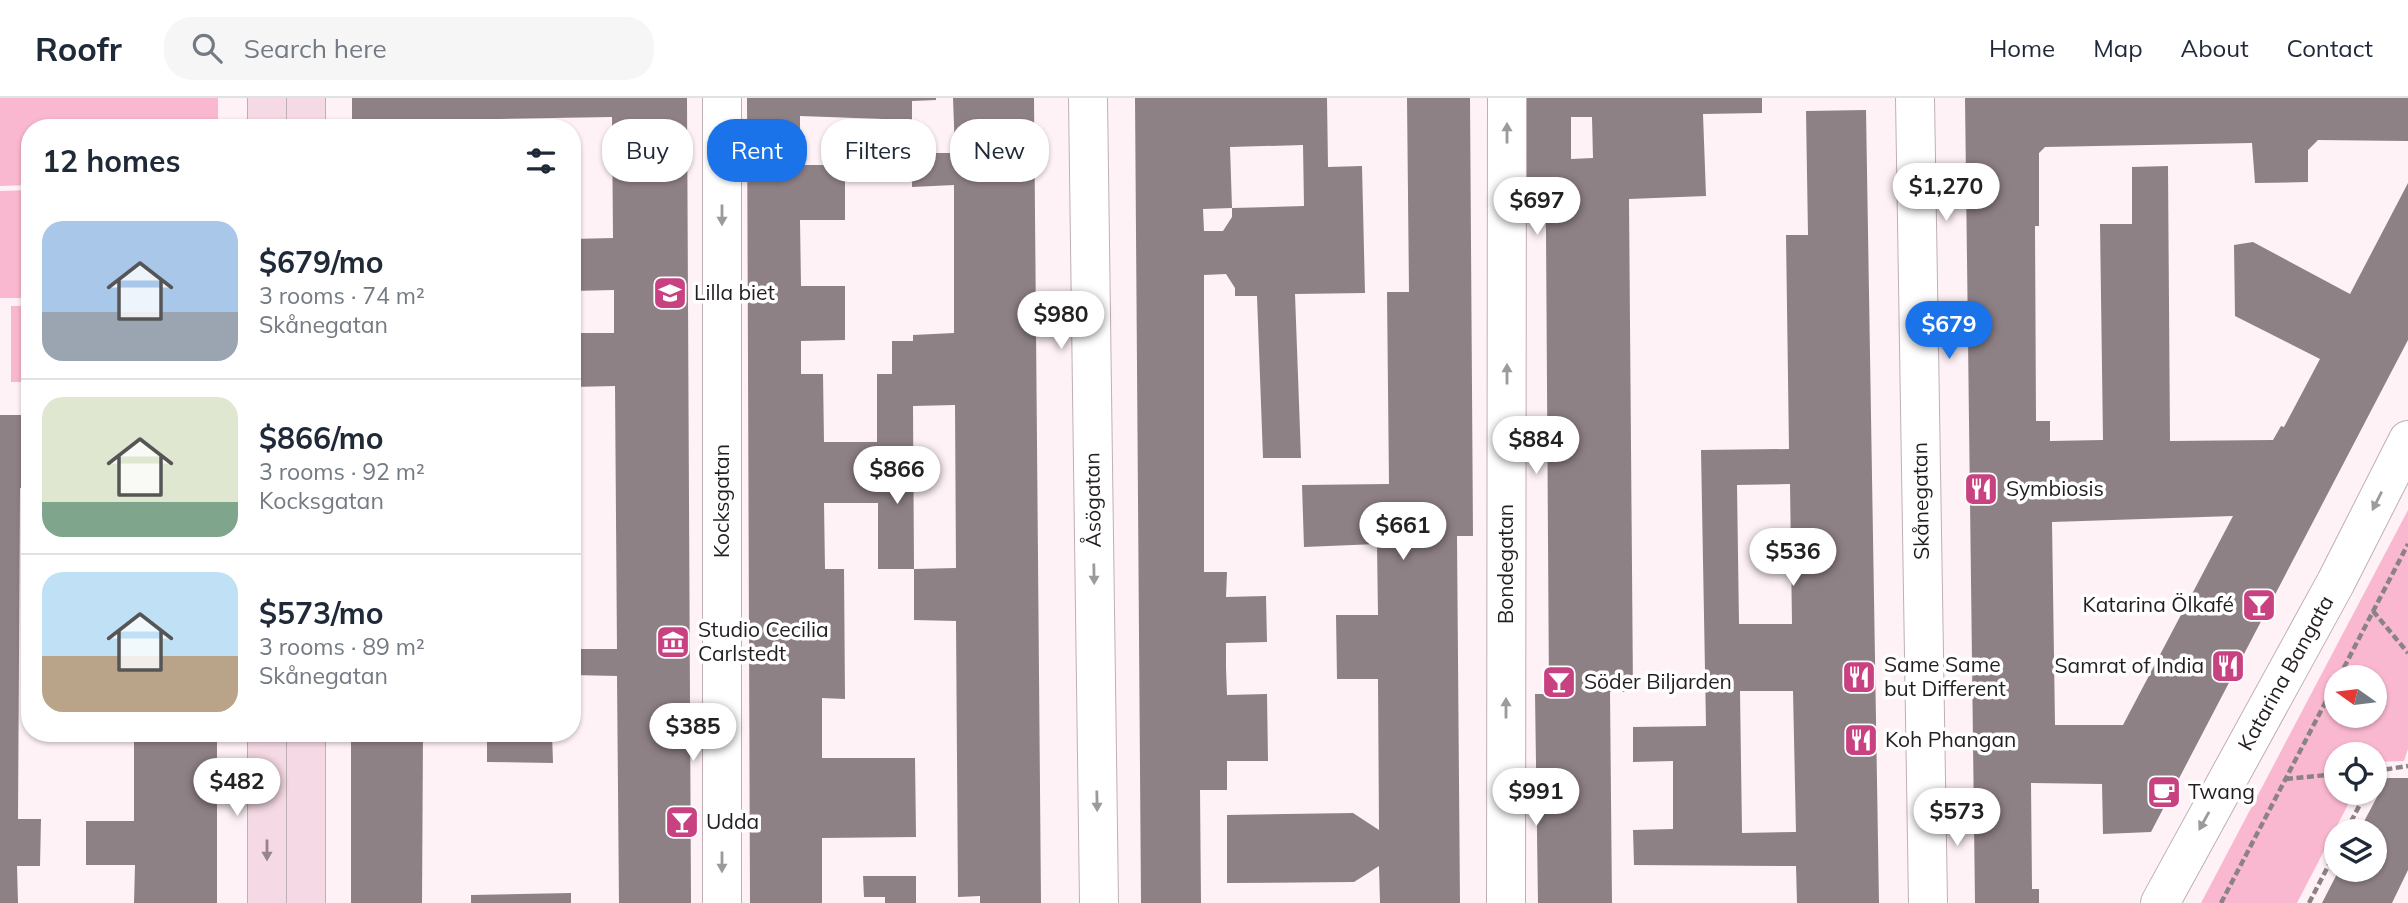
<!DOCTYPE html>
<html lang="en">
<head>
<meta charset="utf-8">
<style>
	body { margin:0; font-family:Mulish,sans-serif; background:#f6f6f7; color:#1f2937; height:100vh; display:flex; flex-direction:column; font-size:26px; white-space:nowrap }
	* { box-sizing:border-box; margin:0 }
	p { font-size:23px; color:#747a83 }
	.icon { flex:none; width:38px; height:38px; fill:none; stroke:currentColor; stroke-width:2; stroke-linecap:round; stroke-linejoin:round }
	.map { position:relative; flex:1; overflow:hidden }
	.sheet { position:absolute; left:21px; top:21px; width:560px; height:623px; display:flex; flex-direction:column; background:#fff; border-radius:28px; box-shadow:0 2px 5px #0004 }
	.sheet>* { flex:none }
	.top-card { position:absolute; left:602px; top:21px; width:665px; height:63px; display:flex; gap:14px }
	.needle { width:46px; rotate:284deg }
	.controls { position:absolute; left:2324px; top:567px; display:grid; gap:14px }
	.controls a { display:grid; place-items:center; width:63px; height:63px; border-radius:50%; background:#fff; box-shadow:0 2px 5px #0004; font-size:35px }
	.price { position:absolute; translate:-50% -60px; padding:0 16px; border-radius:24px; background:#fff; color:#222; font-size:23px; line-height:46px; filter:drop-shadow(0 2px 4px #0008) }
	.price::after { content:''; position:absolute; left:50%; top:42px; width:21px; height:16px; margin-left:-10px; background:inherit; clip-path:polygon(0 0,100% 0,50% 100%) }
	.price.selected { background:#1a73e8; color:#fff }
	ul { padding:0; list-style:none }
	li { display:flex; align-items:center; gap:21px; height:175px; padding:0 21px }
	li+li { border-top:2px solid #e0e1e3 }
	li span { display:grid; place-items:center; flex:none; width:196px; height:140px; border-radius:21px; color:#555 }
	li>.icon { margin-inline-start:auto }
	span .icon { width:84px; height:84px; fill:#fffc; stroke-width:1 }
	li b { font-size:30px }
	h2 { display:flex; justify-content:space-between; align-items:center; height:84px; padding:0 21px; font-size:30px }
	.pill { padding:0 24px; border-radius:28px; background:#fff; box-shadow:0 2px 5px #0004; font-size:24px; line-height:63px }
	.pill.selected { background:#1a73e8; color:#fff }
	header { display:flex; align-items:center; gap:42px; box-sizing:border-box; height:98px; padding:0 35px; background:#fff; border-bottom:2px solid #e0e1e3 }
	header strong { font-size:33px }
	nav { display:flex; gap:38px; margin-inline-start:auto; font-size:24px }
	.search { width:490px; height:63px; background:#f6f6f7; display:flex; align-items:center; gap:18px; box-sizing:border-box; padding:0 24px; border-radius:28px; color:#747a83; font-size:26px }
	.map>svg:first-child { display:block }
	.green { fill:#fab8d0; fill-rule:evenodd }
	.building { fill:#8e8185; fill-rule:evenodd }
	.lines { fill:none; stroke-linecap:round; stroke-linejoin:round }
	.street-casing { stroke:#beb0b4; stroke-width:40 }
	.secondary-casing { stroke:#beb0b4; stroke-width:40 }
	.path { stroke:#8b8285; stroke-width:4.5; stroke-dasharray:7 3.5; stroke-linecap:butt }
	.street { stroke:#fff; stroke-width:38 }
	.secondary { stroke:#f5d9e4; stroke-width:38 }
	.oneway { fill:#9c9a9b }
	.oneway2 { fill:#96858c }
	.labels { text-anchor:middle; stroke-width:7; stroke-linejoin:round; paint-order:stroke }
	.poi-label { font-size:21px; fill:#231e20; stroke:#fff; text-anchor:start }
	.street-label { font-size:21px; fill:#231e20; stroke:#fff }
</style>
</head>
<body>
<header>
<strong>Roofr</strong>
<div class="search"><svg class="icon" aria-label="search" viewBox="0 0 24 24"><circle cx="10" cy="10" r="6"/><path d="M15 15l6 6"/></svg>Search here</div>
<nav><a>Home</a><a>Map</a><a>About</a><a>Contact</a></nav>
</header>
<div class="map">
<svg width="2408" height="805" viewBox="0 0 2408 805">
	<rect width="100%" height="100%" fill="#fef2f6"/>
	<g class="green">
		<path d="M0 0H218V30H30V87L0 88Z"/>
		<path d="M30 92V200H0V93Z"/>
		<rect x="11" y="208" width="19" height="76"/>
		<path d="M2408 412V651L2404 663 2375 664V656H2336V695H2354L2297 805H2201ZM2336 579H2375V618H2336Z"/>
	</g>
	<g class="building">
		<path d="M352 0H687L691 805H619L617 578 572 577V551H617L615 288 572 289V235H614V192L572 193V141L613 140 612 19 445 22 424 23V30H352Z"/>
		<path d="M747 0H936V2L912 3V22L800 18V67H845V122H800L801 188H845V242L801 243V276H823L824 344H877V276H892V243H913V237L954 235V87L912 89V55H955L953 0H1034L1041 805H980V798L958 799 956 523 914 522V471H878V405H824L825 471H844L845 601 822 600V660H915L916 739 822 740V805H750ZM955 307 956 470 914 471 913 308Z"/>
		<path d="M1135 0H1327L1328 69 1362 68 1365 195 1295 196 1301 360H1263L1257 198H1235V190L1226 176 1204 177V474H1227L1226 499 1266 498 1267 544 1226 545V570L1227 597 1267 596 1268 663H1227V692H1200L1201 805H1141ZM1303 47 1304 108 1232 110V119L1223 133H1204L1203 111 1232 110 1230 49Z"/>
		<path d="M1407 0H1470L1473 438H1457L1460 805H1380L1379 768 1354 784 1227 785V717L1353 715 1379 732 1378 581H1337L1336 517H1378L1377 446 1304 449 1302 387 1389 386 1387 194H1409Z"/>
		<path d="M1526 0H1762V15L1703 16 1706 98 1629 101 1633 594H1610L1612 805H1538L1535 596H1549L1546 132 1545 103H1527ZM1571 19H1592L1593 60 1571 61Z"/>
		<path d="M1965 0H2408V43L2318 42 2308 52V84L2255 85 2252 45 2045 49 2039 55V128H2035L2036 323H2050V343L2103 342 2100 126H2132V69L2168 68 2170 343 2273 342 2281 328 2284 329 2320 261 2235 218 2234 147 2253 144 2350 196 2408 85V242L2151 734 2103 736 2102 686 2031 685 2032 791H2039V805H1975ZM2233 418 2123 627H2055L2052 424Z"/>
		<path d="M1866 12 1879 805H1797L1796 768 1634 767 1633 732 1673 731V663L1633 664V629L1706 628 1701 352 1789 351 1786 137H1808L1806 13ZM1790 386 1792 526H1739L1737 387ZM1740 593H1793L1796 734 1742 735Z"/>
		<path d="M0 317H30V390H20L18 721H41L40 768H17L18 805H0Z"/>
		<path d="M134 635H217V805H134L135 767H86V723H134Z"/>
		<path d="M351 635H423L422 805H351Z"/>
		<path d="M487 635H552L553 665 487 664Z"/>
		<path d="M2387 680H2408V772L2392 805H2322L2339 772H2375V733H2359Z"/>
		<path d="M863 778H916V805H885V799H864Z"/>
		<path d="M571 795V805H471V797Z"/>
	</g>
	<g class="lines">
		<g class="street-casing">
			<g id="street">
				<path d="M722 0V805"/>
				<path d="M1088 0 1099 805"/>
				<path d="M1915 0 1928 805"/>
				<path d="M1506 805 1507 0"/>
				<path d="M2160 805 2336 484 2408 342"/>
			</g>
		</g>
		<g class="secondary-casing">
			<g id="secondary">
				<path d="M267 0V30"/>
				<path d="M306 30V0"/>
				<path d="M267 635V805"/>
				<path d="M306 635V805"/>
			</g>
		</g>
		<g class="path">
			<path d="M2373 513 2408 555"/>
			<path d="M2339 579 2408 446"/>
			<path d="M2375 673 2408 668"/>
			<path d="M2286 681 2336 676"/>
			<path d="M2346 733 2366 695"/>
			<path d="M2221 805 2336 584"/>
			<path d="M2309 805 2336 753"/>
		</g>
		<use href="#street" class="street"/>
		<use href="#secondary" class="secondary"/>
	</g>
	<defs><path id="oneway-solid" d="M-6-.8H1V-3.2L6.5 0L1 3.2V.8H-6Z" transform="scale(1.75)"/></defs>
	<g class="oneway">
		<use href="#oneway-solid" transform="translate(1507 35) rotate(-90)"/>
		<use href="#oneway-solid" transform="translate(722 117) rotate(90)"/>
		<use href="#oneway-solid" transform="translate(1507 276) rotate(-90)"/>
		<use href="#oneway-solid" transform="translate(2377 403) rotate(117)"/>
		<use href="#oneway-solid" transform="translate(1094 476) rotate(89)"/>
		<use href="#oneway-solid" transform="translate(1506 610) rotate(-90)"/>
		<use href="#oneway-solid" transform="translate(1097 703) rotate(89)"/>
		<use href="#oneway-solid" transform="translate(2204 723) rotate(119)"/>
		<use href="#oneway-solid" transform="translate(722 764) rotate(90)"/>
	</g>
	<use class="oneway2" href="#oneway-solid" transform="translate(267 752) rotate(90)"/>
	<defs>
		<g id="school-square" transform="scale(1.75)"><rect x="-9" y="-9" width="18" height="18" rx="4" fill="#c84180" stroke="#fff"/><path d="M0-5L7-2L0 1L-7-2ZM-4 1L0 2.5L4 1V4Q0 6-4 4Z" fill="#fff"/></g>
		<g id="restaurant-square" transform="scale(1.75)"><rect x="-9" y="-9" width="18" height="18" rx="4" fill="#c84180" stroke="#fff"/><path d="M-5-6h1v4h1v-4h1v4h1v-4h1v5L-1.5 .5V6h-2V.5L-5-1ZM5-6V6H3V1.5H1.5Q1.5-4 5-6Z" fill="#fff"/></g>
		<g id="bar-square" transform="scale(1.75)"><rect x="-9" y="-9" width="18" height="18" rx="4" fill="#c84180" stroke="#fff"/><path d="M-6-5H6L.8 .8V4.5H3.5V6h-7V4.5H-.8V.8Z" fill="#fff"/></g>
		<g id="museum-square" transform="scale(1.75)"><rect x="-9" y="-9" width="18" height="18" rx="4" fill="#c84180" stroke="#fff"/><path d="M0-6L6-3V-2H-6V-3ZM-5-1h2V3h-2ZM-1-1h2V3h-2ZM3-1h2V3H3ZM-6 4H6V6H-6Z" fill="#fff"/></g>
		<g id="cafe-square" transform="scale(1.75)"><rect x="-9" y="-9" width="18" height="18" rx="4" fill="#c84180" stroke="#fff"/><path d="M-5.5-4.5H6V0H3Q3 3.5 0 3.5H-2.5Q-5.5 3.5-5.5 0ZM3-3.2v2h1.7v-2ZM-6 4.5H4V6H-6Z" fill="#fff"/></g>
	</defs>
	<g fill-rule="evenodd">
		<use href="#school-square" x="670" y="195"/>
		<use href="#restaurant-square" x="1981" y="391"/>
		<use href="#bar-square" x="2259" y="507"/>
		<use href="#museum-square" x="673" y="544"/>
		<use href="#restaurant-square" x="2228" y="568"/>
		<use href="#restaurant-square" x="1859" y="579"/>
		<use href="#bar-square" x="1559" y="584"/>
		<use href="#restaurant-square" x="1861" y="642"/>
		<use href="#cafe-square" x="2164" y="694"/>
		<use href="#bar-square" x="682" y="724"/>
	</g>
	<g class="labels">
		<g class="poi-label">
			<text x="694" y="202">Lilla biet</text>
			<text x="2006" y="398">Symbiosis</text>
			<text x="2234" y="514" text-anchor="end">Katarina Ölkafé</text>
			<text x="698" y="539">Studio Cecilia<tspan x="698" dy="24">Carlstedt</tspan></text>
			<text x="1884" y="574">Same Same<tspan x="1884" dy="24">but Different</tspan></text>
			<text x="2204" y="575" text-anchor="end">Samrat of India</text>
			<text x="1584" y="591">Söder Biljarden</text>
			<text x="1885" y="649">Koh Phangan</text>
			<text x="2188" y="701">Twang</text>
			<text x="706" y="731">Udda</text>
		</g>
		<g class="street-label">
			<text transform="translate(1093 402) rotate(-91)" y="7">Åsögatan</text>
			<text transform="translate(722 403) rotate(-90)" y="7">Kocksgatan</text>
			<text transform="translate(1921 403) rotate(-91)" y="7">Skånegatan</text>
			<text transform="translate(1506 466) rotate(-90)" y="7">Bondegatan</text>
			<text transform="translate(2286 575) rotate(-61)" y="7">Katarina Bangata</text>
		</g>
	</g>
</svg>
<div class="controls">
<a><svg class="needle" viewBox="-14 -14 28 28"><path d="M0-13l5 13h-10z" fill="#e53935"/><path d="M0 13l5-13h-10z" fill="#747a83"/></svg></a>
<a><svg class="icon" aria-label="locate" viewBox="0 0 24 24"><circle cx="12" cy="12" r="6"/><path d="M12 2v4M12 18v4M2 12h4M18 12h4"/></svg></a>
<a><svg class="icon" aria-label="layers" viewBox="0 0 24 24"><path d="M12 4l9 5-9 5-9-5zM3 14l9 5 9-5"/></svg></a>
</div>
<b class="price" style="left:1946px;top:125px">$1,270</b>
<b class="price" style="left:1537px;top:139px">$697</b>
<b class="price" style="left:1061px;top:253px">$980</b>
<b class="price selected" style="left:1949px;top:263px">$679</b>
<b class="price" style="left:1536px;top:378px">$884</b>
<b class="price" style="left:897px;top:408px">$866</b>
<b class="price" style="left:1403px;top:464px">$661</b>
<b class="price" style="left:1793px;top:490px">$536</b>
<b class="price" style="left:693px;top:665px">$385</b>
<b class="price" style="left:237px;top:720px">$482</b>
<b class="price" style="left:1536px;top:730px">$991</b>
<b class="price" style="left:1957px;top:750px">$573</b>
<div class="top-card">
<a class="pill">Buy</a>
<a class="pill selected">Rent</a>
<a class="pill">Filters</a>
<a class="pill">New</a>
</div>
<section class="sheet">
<h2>12 homes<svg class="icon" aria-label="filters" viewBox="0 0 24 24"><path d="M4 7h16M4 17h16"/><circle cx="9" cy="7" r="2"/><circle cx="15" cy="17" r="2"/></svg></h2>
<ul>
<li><span style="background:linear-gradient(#a9c7e8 65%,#9aa5b1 0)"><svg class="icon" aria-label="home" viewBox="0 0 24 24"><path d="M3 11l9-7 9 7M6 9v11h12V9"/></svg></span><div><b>$679/mo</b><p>3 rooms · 74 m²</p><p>Skånegatan</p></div></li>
<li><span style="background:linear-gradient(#dfe7d0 75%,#7fa58c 0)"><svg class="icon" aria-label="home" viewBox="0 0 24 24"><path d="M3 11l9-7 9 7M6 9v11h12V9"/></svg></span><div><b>$866/mo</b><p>3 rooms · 92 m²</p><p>Kocksgatan</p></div></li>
<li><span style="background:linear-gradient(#bfe0f5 60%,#b9a48a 0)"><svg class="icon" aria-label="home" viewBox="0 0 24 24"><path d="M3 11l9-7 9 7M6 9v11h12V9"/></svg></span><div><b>$573/mo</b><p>3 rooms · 89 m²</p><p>Skånegatan</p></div></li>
</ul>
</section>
</div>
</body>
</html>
